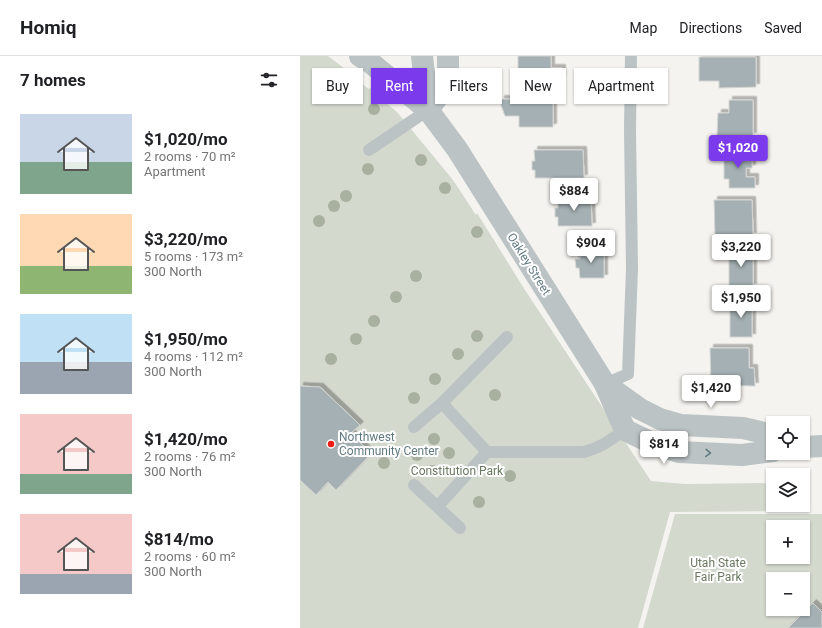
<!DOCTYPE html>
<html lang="en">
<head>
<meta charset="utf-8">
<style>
	body { margin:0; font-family:Roboto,sans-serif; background:#f6f6f6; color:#202124; height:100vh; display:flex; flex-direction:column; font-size:15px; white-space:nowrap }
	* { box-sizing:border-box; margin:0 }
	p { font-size:13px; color:#757577 }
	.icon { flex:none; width:22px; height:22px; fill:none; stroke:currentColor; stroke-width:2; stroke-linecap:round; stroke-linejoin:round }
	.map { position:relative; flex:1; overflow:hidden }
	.side { display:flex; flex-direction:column; background:#fff; width:300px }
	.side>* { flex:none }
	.hud { position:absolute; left:12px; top:12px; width:380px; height:36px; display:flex; gap:8px }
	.controls { position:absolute; left:466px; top:360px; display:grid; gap:8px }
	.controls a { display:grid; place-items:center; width:44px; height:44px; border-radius:0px; background:#fff; box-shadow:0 1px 3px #0004; font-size:20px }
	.price { position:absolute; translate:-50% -34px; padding:0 9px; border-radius:4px; background:#fff; color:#222; font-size:13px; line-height:26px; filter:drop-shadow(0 1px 2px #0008) }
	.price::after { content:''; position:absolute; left:50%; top:24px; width:12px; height:9px; margin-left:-6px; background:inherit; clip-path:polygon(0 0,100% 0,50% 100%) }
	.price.on { background:#7c3aed; color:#fff }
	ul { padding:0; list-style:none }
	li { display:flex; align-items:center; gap:12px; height:100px; padding:0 20px }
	li span { display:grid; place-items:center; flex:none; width:112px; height:80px; border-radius:0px; color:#555 }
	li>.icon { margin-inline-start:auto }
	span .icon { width:48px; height:48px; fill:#fffc; stroke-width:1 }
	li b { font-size:17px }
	h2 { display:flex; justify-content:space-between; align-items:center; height:48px; padding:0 20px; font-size:17px }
	.tag { padding:0 14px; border-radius:0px; background:#fff; box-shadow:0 1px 3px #0004; font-size:14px; line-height:36px }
	.tag.on { background:#7c3aed; color:#fff }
	header { display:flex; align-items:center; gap:24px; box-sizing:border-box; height:56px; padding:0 20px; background:#fff; border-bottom:1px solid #e0e0e0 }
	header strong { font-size:19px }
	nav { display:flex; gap:22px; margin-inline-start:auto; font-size:14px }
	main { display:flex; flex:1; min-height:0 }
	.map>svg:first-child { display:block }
	.green { fill:#d4d9ce; fill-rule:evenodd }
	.building { fill:#a4b0b3; stroke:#d5d4d2; filter:url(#shadow) }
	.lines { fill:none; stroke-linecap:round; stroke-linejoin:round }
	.lane { stroke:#bcc3c5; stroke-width:12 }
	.street { stroke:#bcc3c5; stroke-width:22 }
	.tree { fill:#a8b0a0 }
	.oneway { stroke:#617a82 }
	.poi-dot { fill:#eb1d18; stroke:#fff; stroke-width:1.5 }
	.labels { text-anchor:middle; stroke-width:4; stroke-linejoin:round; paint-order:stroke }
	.street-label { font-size:12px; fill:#617a82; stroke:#fff }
	.poi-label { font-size:12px; fill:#617a82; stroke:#fff; text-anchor:start }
	.park-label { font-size:12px; fill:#6a7960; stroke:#fff }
</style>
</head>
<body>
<header>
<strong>Homiq</strong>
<nav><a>Map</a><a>Directions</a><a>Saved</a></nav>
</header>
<main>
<section class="side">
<h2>7 homes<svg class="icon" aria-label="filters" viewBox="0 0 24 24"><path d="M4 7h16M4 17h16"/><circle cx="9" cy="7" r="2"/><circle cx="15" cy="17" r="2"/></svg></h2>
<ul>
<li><span style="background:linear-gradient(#c9d6e8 60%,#7fa58c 0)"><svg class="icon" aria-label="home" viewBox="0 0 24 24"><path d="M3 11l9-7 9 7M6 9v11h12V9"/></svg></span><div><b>$1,020/mo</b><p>2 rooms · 70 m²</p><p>Apartment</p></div></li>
<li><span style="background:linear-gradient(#ffd9b3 65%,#8fb573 0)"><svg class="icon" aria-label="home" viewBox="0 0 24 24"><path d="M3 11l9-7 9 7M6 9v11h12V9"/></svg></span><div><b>$3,220/mo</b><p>5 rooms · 173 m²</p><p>300 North</p></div></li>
<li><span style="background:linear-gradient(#bfe0f5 60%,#9aa5b1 0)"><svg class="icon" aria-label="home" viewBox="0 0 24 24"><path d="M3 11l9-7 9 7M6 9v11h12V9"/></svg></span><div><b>$1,950/mo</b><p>4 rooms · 112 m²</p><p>300 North</p></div></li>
<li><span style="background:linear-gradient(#f6c9c9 75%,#7fa58c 0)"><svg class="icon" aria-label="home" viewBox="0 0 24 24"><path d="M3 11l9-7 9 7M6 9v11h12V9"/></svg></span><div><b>$1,420/mo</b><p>2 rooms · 76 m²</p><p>300 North</p></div></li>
<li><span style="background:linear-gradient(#f6c9c9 75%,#9aa5b1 0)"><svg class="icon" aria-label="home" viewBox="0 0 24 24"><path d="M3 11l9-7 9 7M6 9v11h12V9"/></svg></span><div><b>$814/mo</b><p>2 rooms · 60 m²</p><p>300 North</p></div></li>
</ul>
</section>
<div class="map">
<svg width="522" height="572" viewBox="0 0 522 572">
	<defs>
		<filter id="shadow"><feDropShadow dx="3.5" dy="-3.5" stdDeviation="0" flood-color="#0004"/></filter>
	</defs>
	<rect width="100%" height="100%" fill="#f4f3ef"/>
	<g class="green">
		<path d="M0 0H28L61 25V27L69 33 70 32 84 42 85 46 97 56 153 124 176 159 177 157 225 234 351 425 385 428 473 427V449H496V455L370 456 338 572H0Z"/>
		<path d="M375 458H522V572H343ZM473 471H503V501H473ZM473 523H503V553H473Z"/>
	</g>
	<g class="building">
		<path d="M218 0H251V12H262V24H252V28L215 27V13H218Z"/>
		<path d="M399 1H456V31L419 32V25H399Z"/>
		<path d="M201 43H253V71H219V60H205L201 49Z"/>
		<path d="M429 44H453V80H417L418 57H429Z"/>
		<path d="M234 94H283L284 122H235V114H232V105H235Z"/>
		<path d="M424 94H447V105H452V112H446V121H455V132H429V123H424Z"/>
		<path d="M258 141H291L292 170H258V161H255V152H258Z"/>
		<path d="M414 144H452L453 180H415Z"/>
		<path d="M280 193H304V222H280L279 212H276L275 203H280Z"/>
		<rect x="429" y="194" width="24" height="37"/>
		<rect x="430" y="245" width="22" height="36"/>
		<path d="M410 292H449V312H454L455 330 411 329Z"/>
		<path d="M0 330 20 331 60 369 51 377 71 398 36 434 28 426 16 439 0 424Z"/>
		<path d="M513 547 522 556V572H488Z"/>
	</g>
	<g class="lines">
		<g class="lane">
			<path d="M69 94 128 54"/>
			<path d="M305 328 328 318 332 213 330 74 331 0"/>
			<path d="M142 347 187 396H284C302 391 310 384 325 374"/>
			<path d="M114 371 142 347 207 281"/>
			<path d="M114 429 160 472"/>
			<path d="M138 450 187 396"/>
		</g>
		<g class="street">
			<path d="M60 0 71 7 128 54"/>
			<path d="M122 0 128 54 157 93 305 328 340 353 360 363 381 369 443 372 473 379"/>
			<path d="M128 54 148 27V0"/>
			<path d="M305 328 325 374 354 388 379 396 442 399 473 395"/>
			<path d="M503 391 522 390"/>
		</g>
	</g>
	<g class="tree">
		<circle cx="43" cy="33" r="6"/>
		<circle cx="74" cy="53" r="6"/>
		<circle cx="121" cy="104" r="6"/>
		<circle cx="68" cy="113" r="6"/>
		<circle cx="145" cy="132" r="6"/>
		<circle cx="46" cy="140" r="6"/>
		<circle cx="34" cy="150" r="6"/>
		<circle cx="19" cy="165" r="6"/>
		<circle cx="177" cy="176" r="6"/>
		<circle cx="116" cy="220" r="6"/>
		<circle cx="96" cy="241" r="6"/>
		<circle cx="74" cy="265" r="6"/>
		<circle cx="177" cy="280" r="6"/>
		<circle cx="56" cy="283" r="6"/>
		<circle cx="158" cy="298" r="6"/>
		<circle cx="31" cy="303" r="6"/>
		<circle cx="135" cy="323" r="6"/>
		<circle cx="195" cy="339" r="6"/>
		<circle cx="114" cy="342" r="6"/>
		<circle cx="134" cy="383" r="6"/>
		<circle cx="149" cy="397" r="6"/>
		<circle cx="117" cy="399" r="6"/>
		<circle cx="84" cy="407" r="6"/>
		<circle cx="132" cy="415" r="6"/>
		<circle cx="210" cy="420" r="6"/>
		<circle cx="179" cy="446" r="6"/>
	</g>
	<defs><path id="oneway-chevron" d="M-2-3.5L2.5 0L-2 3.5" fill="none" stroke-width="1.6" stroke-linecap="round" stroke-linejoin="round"/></defs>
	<use class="oneway" href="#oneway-chevron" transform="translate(408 397) rotate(3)"/>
	<circle class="poi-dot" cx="31" cy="388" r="4"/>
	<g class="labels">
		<g class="street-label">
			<text transform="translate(229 208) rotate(58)" y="4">Oakley Street</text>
		</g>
		<g class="poi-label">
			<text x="39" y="385">Northwest<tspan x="39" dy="14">Community Center</tspan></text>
		</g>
		<g class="park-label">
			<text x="157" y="419">Constitution Park</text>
			<text x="418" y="511">Utah State<tspan x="418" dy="14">Fair Park</tspan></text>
		</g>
	</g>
</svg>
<div class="controls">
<a><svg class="icon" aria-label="locate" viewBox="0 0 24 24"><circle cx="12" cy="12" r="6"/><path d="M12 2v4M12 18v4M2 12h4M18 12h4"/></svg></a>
<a><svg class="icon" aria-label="layers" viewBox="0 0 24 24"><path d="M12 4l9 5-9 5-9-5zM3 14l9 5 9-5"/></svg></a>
<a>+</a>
<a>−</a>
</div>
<b class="price on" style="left:438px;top:113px">$1,020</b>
<b class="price" style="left:274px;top:156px">$884</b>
<b class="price" style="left:291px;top:208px">$904</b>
<b class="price" style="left:441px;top:212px">$3,220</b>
<b class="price" style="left:441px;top:263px">$1,950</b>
<b class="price" style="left:411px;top:353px">$1,420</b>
<b class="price" style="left:364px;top:409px">$814</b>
<div class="hud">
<a class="tag">Buy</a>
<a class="tag on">Rent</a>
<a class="tag">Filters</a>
<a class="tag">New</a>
<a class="tag">Apartment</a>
</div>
</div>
</main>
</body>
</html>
